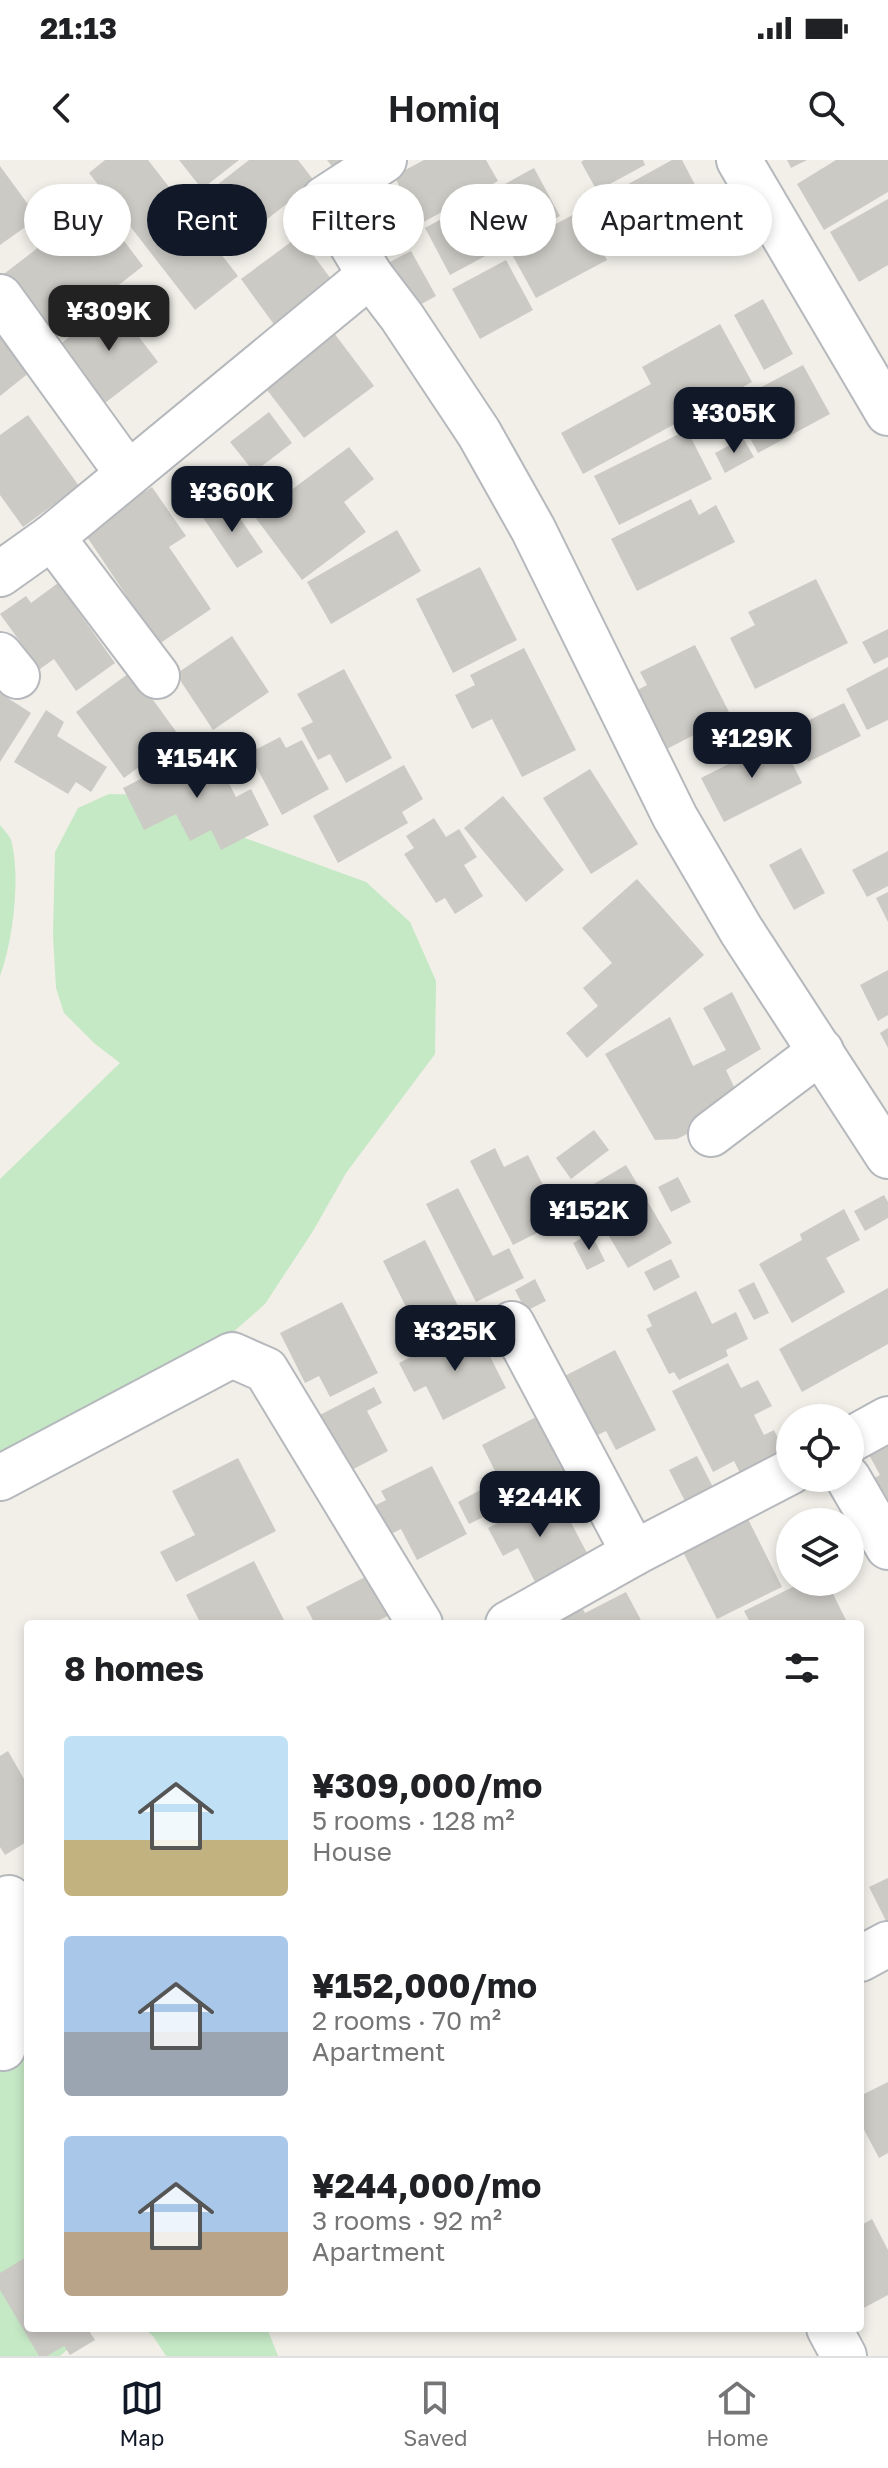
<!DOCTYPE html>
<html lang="en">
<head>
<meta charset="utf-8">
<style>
	body { margin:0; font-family:"Golos Text",sans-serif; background:#f6f6f6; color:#202124; height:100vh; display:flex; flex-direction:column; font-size:30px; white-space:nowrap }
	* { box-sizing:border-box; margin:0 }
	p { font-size:26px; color:#757577 }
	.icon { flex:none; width:44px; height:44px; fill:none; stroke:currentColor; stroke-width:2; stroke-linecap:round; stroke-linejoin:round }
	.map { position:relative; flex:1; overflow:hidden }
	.sheet { position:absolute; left:24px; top:1460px; width:840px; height:712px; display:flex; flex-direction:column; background:#fff; border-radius:8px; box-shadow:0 4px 12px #0003 }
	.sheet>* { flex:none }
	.hud { position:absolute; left:24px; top:24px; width:840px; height:72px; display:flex; gap:16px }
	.controls { position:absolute; left:776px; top:1244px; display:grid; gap:16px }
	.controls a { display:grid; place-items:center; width:88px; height:88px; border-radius:50%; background:#fff; box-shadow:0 4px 12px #0003; font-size:40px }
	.price { position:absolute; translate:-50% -68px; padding:0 18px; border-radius:16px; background:#111827; color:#fff; font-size:26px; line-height:52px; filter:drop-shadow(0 2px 4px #0008) }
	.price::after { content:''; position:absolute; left:50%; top:48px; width:24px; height:18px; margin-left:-12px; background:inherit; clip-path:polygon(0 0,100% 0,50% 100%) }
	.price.on { background:#222; color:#fff }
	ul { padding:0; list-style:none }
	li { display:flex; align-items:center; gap:24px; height:200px; padding:0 40px }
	li span { display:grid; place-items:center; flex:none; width:224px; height:160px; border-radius:8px; color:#555 }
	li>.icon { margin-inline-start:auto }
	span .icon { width:96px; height:96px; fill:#fffc; stroke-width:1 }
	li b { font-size:34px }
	h2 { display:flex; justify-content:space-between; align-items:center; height:96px; padding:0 40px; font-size:34px }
	.chip { padding:0 28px; border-radius:36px; background:#fff; box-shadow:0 4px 12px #0003; font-size:28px; line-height:72px }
	.chip.on { background:#111827; color:#fff }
	.status { display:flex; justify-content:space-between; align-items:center; height:56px; padding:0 40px; background:#fff; direction:ltr }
	.status svg { height:22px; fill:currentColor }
	header { display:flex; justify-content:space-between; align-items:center; height:104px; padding:0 40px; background:#fff; font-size:36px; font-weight:600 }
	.tab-bar { display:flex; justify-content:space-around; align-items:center; height:112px; border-top:2px solid #e0e0e0; background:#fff; font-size:22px; color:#757577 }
	.tab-bar a { display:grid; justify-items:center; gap:4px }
	.tab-bar .on { color:#111827 }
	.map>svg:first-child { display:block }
	.green { fill:#c5e8c5 }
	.building { fill:#cccac5 }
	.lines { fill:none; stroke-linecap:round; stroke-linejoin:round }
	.minor-casing { stroke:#b5b8bc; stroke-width:48 }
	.minor { stroke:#fff; stroke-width:44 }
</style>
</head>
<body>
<div class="status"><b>21:13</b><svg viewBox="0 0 49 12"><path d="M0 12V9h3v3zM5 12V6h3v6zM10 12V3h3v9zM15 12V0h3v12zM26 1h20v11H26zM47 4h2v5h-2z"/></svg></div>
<header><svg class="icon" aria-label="back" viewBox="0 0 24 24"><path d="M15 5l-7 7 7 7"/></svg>Homiq<svg class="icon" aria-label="search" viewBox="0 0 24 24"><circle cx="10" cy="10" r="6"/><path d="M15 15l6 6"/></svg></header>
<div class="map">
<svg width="888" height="2196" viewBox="0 0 888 2196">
	<rect width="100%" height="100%" fill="#f1efe8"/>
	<g class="green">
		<path d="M109 634 144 635 231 673 366 722 410 762 436 821 435 894 346 1013 313 1071 265 1144 199 1202 0 1304V1019L120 903 94 883 64 853 56 828 53 775 55 692 78 648Z"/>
		<path d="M0 665C4 670 9 675 11 680 21 716 13 782 0 816Z"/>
		<path d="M28 1810V2168H91L60 2196H0V1825Z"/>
		<path d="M143 2168H267L278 2196H166L153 2176Z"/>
	</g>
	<g class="building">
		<path d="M105 0H148L238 116 195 150 89 13Z"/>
		<path d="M179 0H239L202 29Z"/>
		<path d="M249 0H298L315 22 244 77 208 32Z"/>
		<path d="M327 0H348L335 10Z"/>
		<path d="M424 0H486L498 21 420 64 394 16Z"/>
		<path d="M584 0H643L645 5 597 31 581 2Z"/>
		<path d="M672 0H682L703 40 625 83 601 39Z"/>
		<path d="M787 0H807L791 8Z"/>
		<path d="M836 0H888V32L824 70 797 24Z"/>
		<path d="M0 6 38 58 0 85Z"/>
		<path d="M534 8 560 56 450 115 425 68Z"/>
		<path d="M888 39V105L859 122 830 72Z"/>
		<path d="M580 51 607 100 536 138 509 89Z"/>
		<path d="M106 57 143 106 56 174 44 159 36 166 0 117 48 80 60 94Z"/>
		<path d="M299 76 337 127 278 170 241 119Z"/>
		<path d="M411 91 436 136 407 152 382 106Z"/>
		<path d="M506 100 533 150 480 179 452 129Z"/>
		<path d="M763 139 793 194 764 210 734 155Z"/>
		<path d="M113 143 158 202 105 243 59 185Z"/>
		<path d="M720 164 752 222 583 314 561 273 651 224 642 207Z"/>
		<path d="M334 173 374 226 304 278 264 226Z"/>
		<path d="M0 174 30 212 0 236Z"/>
		<path d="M803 205 830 254 758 293 731 243Z"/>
		<path d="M269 252 292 283 254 312 230 282Z"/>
		<path d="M28 255 79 326 23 367 0 335V275Z"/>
		<path d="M687 270 712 319 619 365 594 316Z"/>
		<path d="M743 278 754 297 725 313 715 293Z"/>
		<path d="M349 287 374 319 344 342 366 372 302 420 255 357Z"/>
		<path d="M152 327 186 376 169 387 211 449 159 484 83 371Z"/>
		<path d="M227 339 263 392 237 408 202 356Z"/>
		<path d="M691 339 699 355 716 345 735 382 637 431 611 379Z"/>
		<path d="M397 370 421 411 331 464 307 422Z"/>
		<path d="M480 407 517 480 453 513 416 439Z"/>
		<path d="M816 419 848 483 755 529 730 478 755 465 748 452Z"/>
		<path d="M58 423 115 503 76 531 54 499 40 509 0 454 26 436 31 443Z"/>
		<path d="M888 469V497L874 504 862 482Z"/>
		<path d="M232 476 269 532 213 570 176 514Z"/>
		<path d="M695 485 731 556 659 593 630 534 647 525 640 512Z"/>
		<path d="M524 488 576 590 522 617 492 559 472 569 455 535 475 525 470 515Z"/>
		<path d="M888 507V560L867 570 846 529Z"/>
		<path d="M344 509 392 598 346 623 330 594 318 600 301 568 313 562 297 534Z"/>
		<path d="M132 511 180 577 124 618 76 552Z"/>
		<path d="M0 533 31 553 0 602Z"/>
		<path d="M844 543 861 576 808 602 791 569Z"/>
		<path d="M46 550 64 562 57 576 107 607 91 632 76 622 68 634 14 602Z"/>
		<path d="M280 577 286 588 302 580 329 629 282 655 249 593Z"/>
		<path d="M780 578 802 623 724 662 701 618Z"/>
		<path d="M209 584 236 637 251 629 269 665 221 690 211 670 190 681 176 654 144 670 123 628Z"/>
		<path d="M404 605 423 639 402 652 408 663 338 703 313 656Z"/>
		<path d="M590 609 638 684 591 714 543 638Z"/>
		<path d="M503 636 564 710 526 742 464 668Z"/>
		<path d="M434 658 446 677 459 669 477 697 464 705 483 736 455 754 445 738 436 743 404 694 414 688 406 676Z"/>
		<path d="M801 688 825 733 794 750 769 705Z"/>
		<path d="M888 691V726L867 737 852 710Z"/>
		<path d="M637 719 704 795 587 898 566 873 598 846 583 828 612 803 582 768Z"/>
		<path d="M888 732V762L876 738Z"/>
		<path d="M888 810V855L878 861 860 825Z"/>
		<path d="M732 832 761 889 726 910 737 933 715 960 677 979 655 980 605 894 670 857 693 906 726 890 703 848Z"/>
		<path d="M888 868V888L880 873Z"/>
		<path d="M594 970 609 990 571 1019 556 998Z"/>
		<path d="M495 988 504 1007 528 995 561 1061 513 1085 470 1001Z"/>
		<path d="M626 1005 672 1083 628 1108 582 1031Z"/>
		<path d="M678 1017 691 1042 671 1052 658 1027Z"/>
		<path d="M458 1028 493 1096 509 1088 524 1118 476 1142 426 1044Z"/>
		<path d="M884 1035 888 1042V1058L865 1071 854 1051Z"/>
		<path d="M844 1049 860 1080 826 1098 845 1132 792 1163 759 1104 802 1080 800 1074Z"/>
		<path d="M591 1073 605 1101 587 1110 573 1083Z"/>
		<path d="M425 1080 464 1158 422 1179 383 1101Z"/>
		<path d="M671 1099 680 1117 654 1131 644 1112Z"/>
		<path d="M535 1119 546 1141 526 1151 515 1130Z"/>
		<path d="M754 1122 769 1153 754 1160 738 1130Z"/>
		<path d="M888 1128V1184L802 1232 779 1189Z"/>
		<path d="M696 1131 712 1164 736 1152 748 1179 726 1190 728 1196 679 1220 674 1212 669 1214 646 1169 652 1166 647 1155Z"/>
		<path d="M342 1142 378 1213 330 1237 319 1216 305 1223 280 1173Z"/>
		<path d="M474 1165 506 1228 443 1260 426 1226 414 1232 399 1203Z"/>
		<path d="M615 1190 656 1270 616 1290 606 1271 585 1281 555 1221Z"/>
		<path d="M728 1203 741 1228 758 1220 772 1246 754 1255 764 1275 774 1270 784 1291 740 1313 734 1301 713 1312 672 1231Z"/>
		<path d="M374 1227 382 1243 367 1251 388 1291 342 1315 314 1258Z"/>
		<path d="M536 1257 566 1315 497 1350 481 1318 495 1311 482 1285Z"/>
		<path d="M888 1280V1357L869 1321 880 1315 867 1291Z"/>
		<path d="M697 1296 714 1329 686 1343 669 1310Z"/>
		<path d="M238 1298 276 1371 176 1422 160 1392 195 1375 172 1331Z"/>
		<path d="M432 1306 467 1374 417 1400 401 1369 381 1379 366 1350 386 1340 381 1331Z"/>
		<path d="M484 1328 496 1351 469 1364 458 1342Z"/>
		<path d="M545 1339 553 1355 564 1349 588 1395 535 1422 518 1388 503 1396 488 1368Z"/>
		<path d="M747 1357 782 1427 717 1459 682 1390Z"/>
		<path d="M254 1401 285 1462 280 1464H201L186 1435Z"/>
		<path d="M373 1413 394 1453 371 1464H315L306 1447Z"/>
		<path d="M803 1422H827L848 1464H751L744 1451Z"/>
		<path d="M626 1432 643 1464H561L554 1452 578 1440 585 1453Z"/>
		<path d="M8 1591 28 1626V1681L5 1695 0 1687V1596Z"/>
		<path d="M888 1718V1765L869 1727Z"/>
		<path d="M888 1922V1993L879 1998 860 1962V1936Z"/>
		<path d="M872 2059 888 2090V2135L860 2150V2066Z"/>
		<path d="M28 2096V2168H87L95 2180 70 2195 64 2186 47 2196H39L0 2130V2113Z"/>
	</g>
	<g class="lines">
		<g class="minor-casing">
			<g id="minor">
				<path d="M384 0 324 39 370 115 402 157 479 273 533 369 675 657 741 770 888 996"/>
				<path d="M739 0 888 253"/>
				<path d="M0 137 128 314"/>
				<path d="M52 377 157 516"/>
				<path d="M0 414 52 377 370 115"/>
				<path d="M0 495 17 516"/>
				<path d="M711 974 821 891"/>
				<path d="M512 1164 634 1393"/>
				<path d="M850 1280 888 1259"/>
				<path d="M0 1318 232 1195 266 1210 420 1464"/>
				<path d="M848 1318 888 1387"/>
				<path d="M508 1464 634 1393 790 1312"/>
				<path d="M860 1799 888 1784"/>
				<path d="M3 1888 18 1838 17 1773 9 1738"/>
				<path d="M829 2168 844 2196"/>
			</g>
		</g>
		<use href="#minor" class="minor"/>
	</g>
</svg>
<div class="controls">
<a><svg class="icon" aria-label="locate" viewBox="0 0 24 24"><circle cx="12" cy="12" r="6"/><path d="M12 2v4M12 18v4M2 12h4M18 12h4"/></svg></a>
<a><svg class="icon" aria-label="layers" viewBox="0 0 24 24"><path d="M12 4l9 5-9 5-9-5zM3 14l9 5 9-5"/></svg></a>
</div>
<b class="price on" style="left:109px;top:193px">¥309K</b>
<b class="price" style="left:734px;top:295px">¥305K</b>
<b class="price" style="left:232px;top:374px">¥360K</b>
<b class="price" style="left:752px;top:620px">¥129K</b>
<b class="price" style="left:197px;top:640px">¥154K</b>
<b class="price" style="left:589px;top:1092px">¥152K</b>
<b class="price" style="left:455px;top:1213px">¥325K</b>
<b class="price" style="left:540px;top:1379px">¥244K</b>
<div class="hud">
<a class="chip">Buy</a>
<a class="chip on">Rent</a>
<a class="chip">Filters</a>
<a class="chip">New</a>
<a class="chip">Apartment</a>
</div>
<section class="sheet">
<h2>8 homes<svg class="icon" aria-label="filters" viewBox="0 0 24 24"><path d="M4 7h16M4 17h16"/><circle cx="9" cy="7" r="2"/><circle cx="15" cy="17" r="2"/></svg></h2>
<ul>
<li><span style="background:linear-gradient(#bfe0f5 65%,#c2b280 0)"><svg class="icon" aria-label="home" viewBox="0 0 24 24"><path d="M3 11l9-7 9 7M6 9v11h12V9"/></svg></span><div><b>¥309,000/mo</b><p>5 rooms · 128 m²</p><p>House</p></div></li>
<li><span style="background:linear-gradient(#a9c7e8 60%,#9aa5b1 0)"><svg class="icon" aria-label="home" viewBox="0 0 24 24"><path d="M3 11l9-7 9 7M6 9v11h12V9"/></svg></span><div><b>¥152,000/mo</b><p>2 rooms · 70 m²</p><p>Apartment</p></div></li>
<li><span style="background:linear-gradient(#a9c7e8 60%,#b9a48a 0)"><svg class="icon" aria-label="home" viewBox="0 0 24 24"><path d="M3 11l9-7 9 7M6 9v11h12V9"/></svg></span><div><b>¥244,000/mo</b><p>3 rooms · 92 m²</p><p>Apartment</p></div></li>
</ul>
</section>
</div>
<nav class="tab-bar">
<a class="on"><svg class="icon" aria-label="map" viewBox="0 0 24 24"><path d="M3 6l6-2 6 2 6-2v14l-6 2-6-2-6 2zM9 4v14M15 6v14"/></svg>Map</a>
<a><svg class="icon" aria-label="saved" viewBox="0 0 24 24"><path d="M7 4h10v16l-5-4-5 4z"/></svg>Saved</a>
<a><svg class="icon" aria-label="home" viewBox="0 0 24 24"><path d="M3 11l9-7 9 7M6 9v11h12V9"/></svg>Home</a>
</nav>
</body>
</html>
